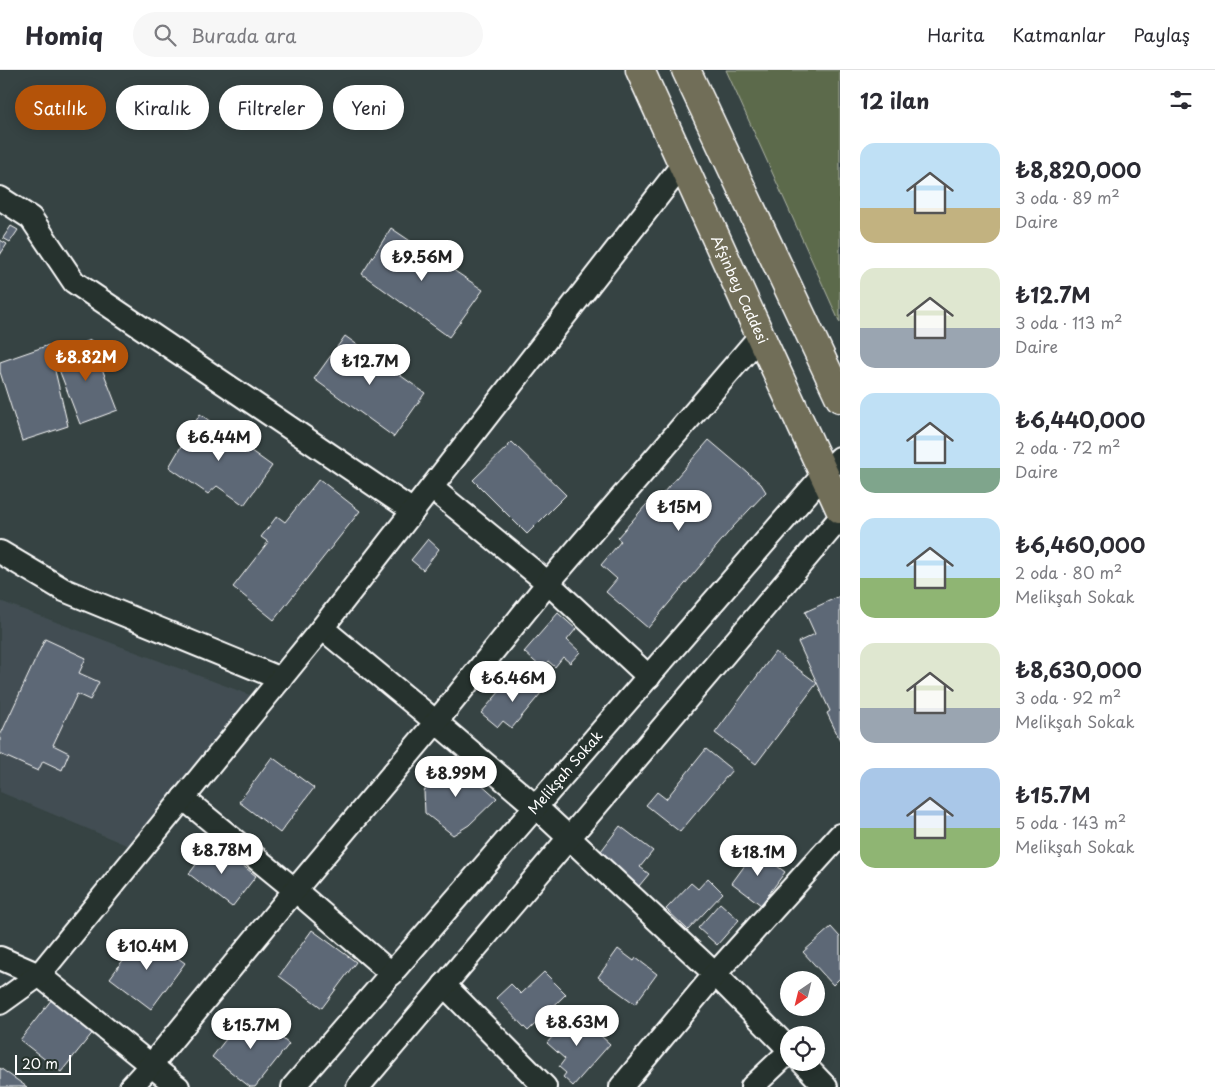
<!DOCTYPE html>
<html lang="tr">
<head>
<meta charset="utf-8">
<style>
	body { margin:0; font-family:"Playpen Sans",sans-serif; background:#f7f7f7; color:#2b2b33; height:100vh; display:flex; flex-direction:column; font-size:19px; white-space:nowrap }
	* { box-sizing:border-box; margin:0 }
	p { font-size:16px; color:#7c7c81 }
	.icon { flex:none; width:28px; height:28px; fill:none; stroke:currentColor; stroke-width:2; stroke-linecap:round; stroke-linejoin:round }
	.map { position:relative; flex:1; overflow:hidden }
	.sheet { display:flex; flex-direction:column; background:#fff; width:375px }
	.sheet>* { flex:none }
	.hud { position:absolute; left:15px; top:15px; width:475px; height:45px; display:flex; gap:10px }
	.needle { width:32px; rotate:215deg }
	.controls { position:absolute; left:780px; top:901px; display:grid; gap:10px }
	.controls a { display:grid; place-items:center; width:45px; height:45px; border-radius:50%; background:#fff; box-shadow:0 2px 12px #0003; font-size:25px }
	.scale { position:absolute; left:15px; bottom:12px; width:56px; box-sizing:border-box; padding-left:5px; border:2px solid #fff; border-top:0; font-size:14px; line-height:18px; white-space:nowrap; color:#fff; -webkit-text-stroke:4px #26332d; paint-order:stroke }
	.price { position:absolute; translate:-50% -42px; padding:0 11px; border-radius:18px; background:#fff; color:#222; font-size:16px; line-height:32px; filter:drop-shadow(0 1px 2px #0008) }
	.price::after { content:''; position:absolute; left:50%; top:30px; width:15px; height:11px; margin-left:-8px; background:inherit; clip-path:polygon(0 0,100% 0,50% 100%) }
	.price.current { background:#b45309; color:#fff }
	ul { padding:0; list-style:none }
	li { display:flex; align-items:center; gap:15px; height:125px; padding:0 20px }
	li span { display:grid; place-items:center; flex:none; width:140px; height:100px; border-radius:15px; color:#555 }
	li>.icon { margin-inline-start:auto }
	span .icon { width:60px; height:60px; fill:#fffc; stroke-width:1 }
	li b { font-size:21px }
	h2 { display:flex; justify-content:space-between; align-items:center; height:60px; padding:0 20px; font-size:21px }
	.pill { padding:0 18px; border-radius:22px; background:#fff; box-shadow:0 2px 12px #0003; font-size:18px; line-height:45px }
	.pill.current { background:#b45309; color:#fff }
	header { display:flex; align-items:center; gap:30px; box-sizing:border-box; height:70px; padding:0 25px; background:#fff; border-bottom:1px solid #e1e1e2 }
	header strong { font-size:24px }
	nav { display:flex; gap:28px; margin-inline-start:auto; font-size:18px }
	.search { width:350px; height:45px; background:#f7f7f7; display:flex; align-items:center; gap:12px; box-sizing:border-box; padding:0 18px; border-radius:28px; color:#7c7c81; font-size:19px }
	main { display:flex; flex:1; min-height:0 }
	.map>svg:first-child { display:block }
	.built { fill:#424e52 }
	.green { fill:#5c6a4c; stroke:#aeb4a6 }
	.building { fill:#5d6876; stroke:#fff }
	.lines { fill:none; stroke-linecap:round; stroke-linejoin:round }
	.minor-casing { stroke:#fff; stroke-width:26 }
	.major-casing { stroke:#fff; stroke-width:31 }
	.minor { stroke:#26332d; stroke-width:22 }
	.major { stroke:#716e59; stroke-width:28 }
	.labels { text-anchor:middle; stroke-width:4.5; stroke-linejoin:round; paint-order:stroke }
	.street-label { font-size:14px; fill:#fff; stroke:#26332d }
</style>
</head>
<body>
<header>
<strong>Homiq</strong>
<div class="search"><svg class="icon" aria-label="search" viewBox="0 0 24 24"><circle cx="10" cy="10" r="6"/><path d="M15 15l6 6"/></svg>Burada ara</div>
<nav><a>Harita</a><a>Katmanlar</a><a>Paylaş</a></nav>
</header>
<main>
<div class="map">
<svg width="840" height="1017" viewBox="0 0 840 1017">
	<rect width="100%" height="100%" fill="#364343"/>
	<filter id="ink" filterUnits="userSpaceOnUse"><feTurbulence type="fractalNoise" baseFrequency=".02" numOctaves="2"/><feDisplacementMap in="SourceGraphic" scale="10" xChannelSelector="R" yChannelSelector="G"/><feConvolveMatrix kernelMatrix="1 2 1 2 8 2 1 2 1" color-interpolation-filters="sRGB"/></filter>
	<g filter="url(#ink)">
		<path class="built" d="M0 531 250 625 131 777 0 722Z"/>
		<path class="green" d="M726 0H840V253Z"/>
		<g class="building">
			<path d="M11 156 18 160 10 172 3 168Z"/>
			<path d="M391 158 483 220 449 267 362 204Z"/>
			<path d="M0 170 7 174 0 185Z"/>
			<path d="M345 266 425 323 394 367 314 309Z"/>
			<path d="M91 270 118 340 80 354 53 284Z"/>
			<path d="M49 275 68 356 22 371 0 302V292Z"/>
			<path d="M200 344 272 396 244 435 217 416 208 424 169 397Z"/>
			<path d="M709 370 761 414 766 422 732 458 648 558 606 522 617 509 601 495 621 471 617 468 653 427 657 430Z"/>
			<path d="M512 372 566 425 527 464 473 410Z"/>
			<path d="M319 409 360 441 274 550 233 517 268 472 261 467 277 446 285 452Z"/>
			<path d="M428 469 439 479 423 500 411 490Z"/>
			<path d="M840 526V670L827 643 830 641 798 572 815 564 805 542Z"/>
			<path d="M558 543 576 559 567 570 580 582 570 593 563 587 555 597 548 591 542 598 524 582Z"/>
			<path d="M45 569 86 588 79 603 99 612 90 630 77 624 53 675 69 683 62 700 43 691 38 701 0 684V666Z"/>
			<path d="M775 582 817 613 756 694 715 663Z"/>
			<path d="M532 606 546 617 512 658 503 651 498 657 481 643 507 613 518 623Z"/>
			<path d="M706 679 732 700 680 762 646 735 657 722 666 729Z"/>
			<path d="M272 687 314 718 280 763 239 732Z"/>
			<path d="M451 687 497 728 469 755 453 765 425 743 424 721Z"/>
			<path d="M620 756 653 781 640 797 649 804 639 816 598 785Z"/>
			<path d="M213 772 256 806 232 837 189 804Z"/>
			<path d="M756 780 785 802 761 835 732 813Z"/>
			<path d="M708 808 723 823 688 860 666 839 691 813 698 819Z"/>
			<path d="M720 833 739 850 717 875 698 858Z"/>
			<path d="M831 857 840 867V908L833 915 803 882Z"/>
			<path d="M312 860 356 892 322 938 279 906Z"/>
			<path d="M143 863 185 893 151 939 110 908Z"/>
			<path d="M618 879 634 891 636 888 657 904 635 934 598 907Z"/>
			<path d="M544 902 566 924 528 961 496 928 511 914 521 924Z"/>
			<path d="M52 929 94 961 61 1002 20 970Z"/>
			<path d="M248 941 289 974 255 1017H250L212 987Z"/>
			<path d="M574 942 610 974 573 1016 563 1007 566 1003 559 997 565 989 547 973Z"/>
			<path d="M0 998 27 1017H0Z"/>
		</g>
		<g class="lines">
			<g class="minor-casing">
				<g id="minor">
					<path d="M0 128 31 148 74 212 413 441"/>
					<path d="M432 418 548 513 649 607"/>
					<path d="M0 482 64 520 281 609"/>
					<path d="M322 558 436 652 536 737 715 904 789 979"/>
					<path d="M183 728 295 820 392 904"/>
					<path d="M0 888 39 905 178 1017"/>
					<path d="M444 915 545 1017"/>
					<path d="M0 933 39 905 322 558 683 94"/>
					<path d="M802 992 826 1017"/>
					<path d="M131 1017 152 994 295 820 436 652 548 513 760 266"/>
					<path id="s1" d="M293 1017 824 404 840 388"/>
					<path d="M358 1017 840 448"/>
					<path d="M621 1017 715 904 840 765"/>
					<path d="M752 1017 789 982"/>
				</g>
			</g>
			<g class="major-casing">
				<g id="major">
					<path id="s2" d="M640 0 765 276 840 439"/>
					<path d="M686 0 840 328"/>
				</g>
			</g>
			<use href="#minor" class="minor"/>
			<use href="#major" class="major"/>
		</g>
	</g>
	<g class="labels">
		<g class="street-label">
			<text dy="5" stroke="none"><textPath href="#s2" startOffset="241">Afşinbey Caddesi</textPath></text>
			<text dy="5" stroke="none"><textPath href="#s1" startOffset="416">Melikşah Sokak</textPath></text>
		</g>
	</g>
</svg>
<div class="controls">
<a><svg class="needle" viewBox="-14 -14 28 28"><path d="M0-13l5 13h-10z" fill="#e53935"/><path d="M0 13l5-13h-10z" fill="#7c7c81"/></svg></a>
<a><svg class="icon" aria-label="locate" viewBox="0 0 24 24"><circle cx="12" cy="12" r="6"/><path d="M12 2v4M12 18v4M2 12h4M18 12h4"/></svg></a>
</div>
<div class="scale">20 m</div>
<b class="price" style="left:422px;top:212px">₺9.56M</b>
<b class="price current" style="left:86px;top:312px">₺8.82M</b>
<b class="price" style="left:370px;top:316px">₺12.7M</b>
<b class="price" style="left:219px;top:392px">₺6.44M</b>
<b class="price" style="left:679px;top:462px">₺15M</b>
<b class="price" style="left:513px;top:633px">₺6.46M</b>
<b class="price" style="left:456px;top:728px">₺8.99M</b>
<b class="price" style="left:222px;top:805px">₺8.78M</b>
<b class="price" style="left:758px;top:807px">₺18.1M</b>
<b class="price" style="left:147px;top:901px">₺10.4M</b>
<b class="price" style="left:577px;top:977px">₺8.63M</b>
<b class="price" style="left:251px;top:980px">₺15.7M</b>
<div class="hud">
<a class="pill current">Satılık</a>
<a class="pill">Kiralık</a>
<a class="pill">Filtreler</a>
<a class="pill">Yeni</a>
</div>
</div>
<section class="sheet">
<h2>12 ilan<svg class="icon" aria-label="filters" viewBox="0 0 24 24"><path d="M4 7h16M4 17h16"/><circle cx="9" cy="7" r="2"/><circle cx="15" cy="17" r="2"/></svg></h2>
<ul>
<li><span style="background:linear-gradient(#bfe0f5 65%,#c2b280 0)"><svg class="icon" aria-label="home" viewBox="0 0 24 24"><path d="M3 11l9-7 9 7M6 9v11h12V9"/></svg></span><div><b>₺8,820,000</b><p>3 oda · 89 m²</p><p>Daire</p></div></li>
<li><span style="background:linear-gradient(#dfe7d0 60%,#9aa5b1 0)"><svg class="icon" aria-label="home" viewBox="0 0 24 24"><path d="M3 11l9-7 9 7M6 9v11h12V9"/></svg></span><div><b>₺12.7M</b><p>3 oda · 113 m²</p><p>Daire</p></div></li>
<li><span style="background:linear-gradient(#bfe0f5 75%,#7fa58c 0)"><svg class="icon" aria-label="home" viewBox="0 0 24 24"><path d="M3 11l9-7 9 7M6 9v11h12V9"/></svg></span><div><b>₺6,440,000</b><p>2 oda · 72 m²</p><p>Daire</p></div></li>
<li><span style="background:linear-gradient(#bfe0f5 60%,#8fb573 0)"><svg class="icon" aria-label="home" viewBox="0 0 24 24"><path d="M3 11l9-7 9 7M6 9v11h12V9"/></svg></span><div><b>₺6,460,000</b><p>2 oda · 80 m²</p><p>Melikşah Sokak</p></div></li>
<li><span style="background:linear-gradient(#dfe7d0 65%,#9aa5b1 0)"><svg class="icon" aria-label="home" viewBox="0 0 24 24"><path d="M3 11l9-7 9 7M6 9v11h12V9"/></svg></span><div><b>₺8,630,000</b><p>3 oda · 92 m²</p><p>Melikşah Sokak</p></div></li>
<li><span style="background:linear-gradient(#a9c7e8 60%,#8fb573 0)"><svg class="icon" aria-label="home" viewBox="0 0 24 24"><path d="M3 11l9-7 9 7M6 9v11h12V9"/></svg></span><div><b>₺15.7M</b><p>5 oda · 143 m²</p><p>Melikşah Sokak</p></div></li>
</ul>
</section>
</main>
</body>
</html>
